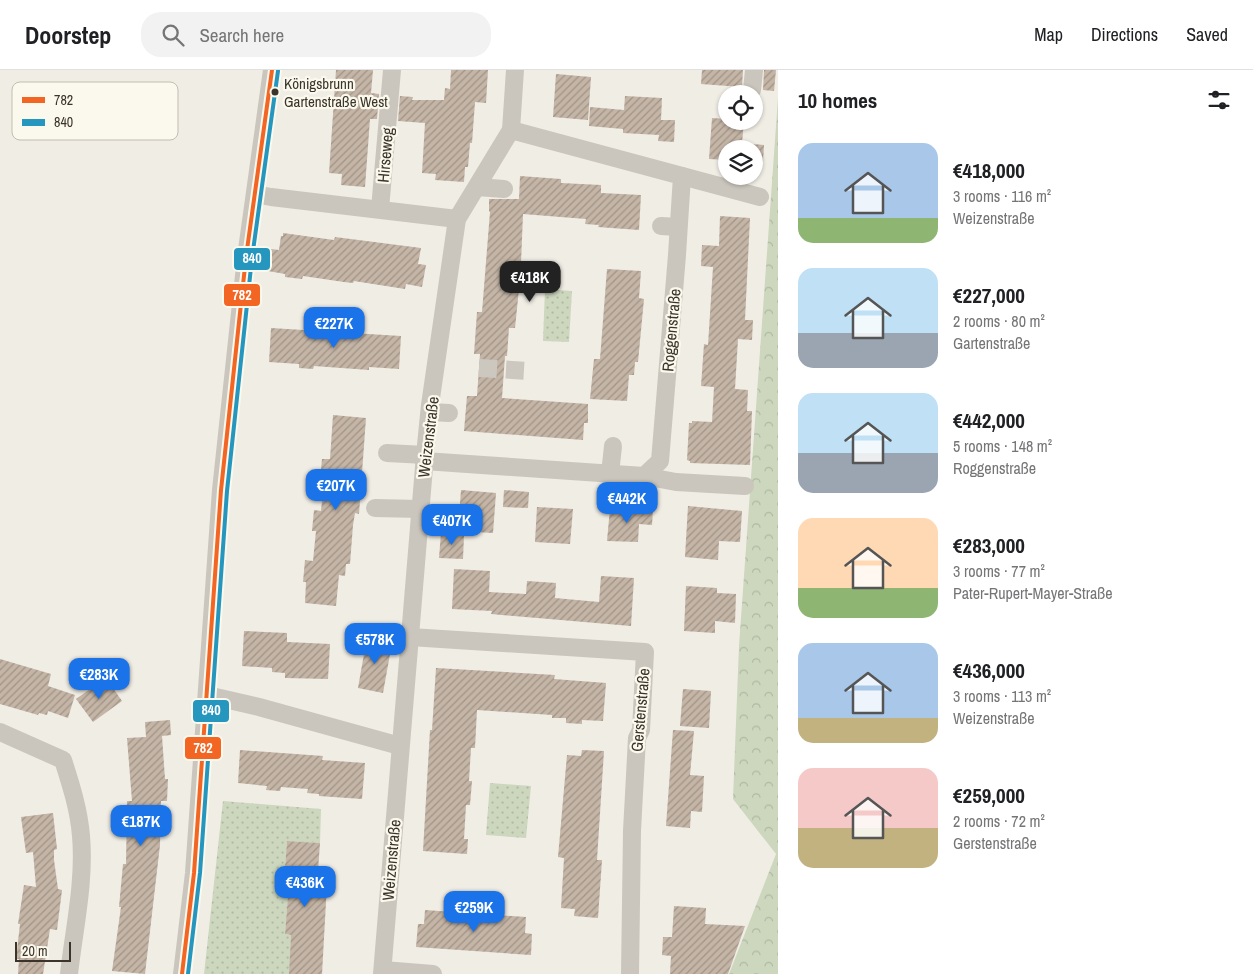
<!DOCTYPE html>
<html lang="en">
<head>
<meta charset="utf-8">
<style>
	body { margin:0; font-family:"Archivo Narrow",sans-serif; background:#f2f2f2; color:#202124; height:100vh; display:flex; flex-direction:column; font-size:19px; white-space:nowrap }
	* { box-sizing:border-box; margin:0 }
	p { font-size:16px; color:#757577 }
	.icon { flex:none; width:28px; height:28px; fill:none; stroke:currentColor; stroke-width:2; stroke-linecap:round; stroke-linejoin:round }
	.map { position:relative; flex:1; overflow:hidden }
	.panel { display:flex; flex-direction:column; background:#fff; width:475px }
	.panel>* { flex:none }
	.buttons { position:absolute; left:718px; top:15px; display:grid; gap:10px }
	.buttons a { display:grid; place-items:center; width:45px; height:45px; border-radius:50%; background:#fff; box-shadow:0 1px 4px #0004; font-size:25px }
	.scale { position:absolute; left:15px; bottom:12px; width:56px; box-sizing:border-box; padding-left:5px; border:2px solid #3b342a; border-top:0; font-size:14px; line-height:18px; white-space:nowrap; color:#3b342a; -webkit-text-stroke:4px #fbf8ed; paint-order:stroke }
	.price { position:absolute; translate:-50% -42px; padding:0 11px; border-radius:10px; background:#1a73e8; color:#fff; font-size:16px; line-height:32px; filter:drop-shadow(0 1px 2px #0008) }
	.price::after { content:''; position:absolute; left:50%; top:30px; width:15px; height:11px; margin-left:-8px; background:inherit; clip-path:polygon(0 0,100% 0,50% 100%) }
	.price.on { background:#222; color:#fff }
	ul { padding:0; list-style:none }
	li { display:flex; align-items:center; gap:15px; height:125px; padding:0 20px }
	li span { display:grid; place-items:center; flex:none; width:140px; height:100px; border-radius:15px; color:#555 }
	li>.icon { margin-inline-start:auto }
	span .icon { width:60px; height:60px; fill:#fffc; stroke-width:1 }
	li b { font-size:21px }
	h2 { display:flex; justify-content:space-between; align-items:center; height:60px; padding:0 20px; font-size:21px }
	header { display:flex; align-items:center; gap:30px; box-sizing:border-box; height:70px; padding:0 25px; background:#fff; border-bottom:1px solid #e0e0e0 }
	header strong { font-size:24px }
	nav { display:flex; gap:28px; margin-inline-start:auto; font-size:18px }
	.search { width:350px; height:45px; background:#f2f2f2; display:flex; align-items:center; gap:12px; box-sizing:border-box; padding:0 18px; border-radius:20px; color:#757577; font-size:19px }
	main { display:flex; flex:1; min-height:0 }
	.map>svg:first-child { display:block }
	.green { fill:url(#green-dots) }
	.forest { fill:url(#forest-crowns) }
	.building { fill:url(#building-hatch) }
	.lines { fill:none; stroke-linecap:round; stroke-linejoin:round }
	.minor-tunnel { stroke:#ccc8c0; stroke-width:18; stroke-dasharray:18 9; stroke-linecap:butt }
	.minor { stroke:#cac6bd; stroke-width:18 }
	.bus-1-casing { stroke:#fbf8ed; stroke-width:8 }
	.bus-2-casing { stroke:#fbf8ed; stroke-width:8 }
	.bus-1 { stroke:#f26522; stroke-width:4 }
	.bus-2 { stroke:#2596be; stroke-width:4 }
	.bus-dot { fill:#3b342a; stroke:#fbf8ed; stroke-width:2 }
	.labels { text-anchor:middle; stroke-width:4.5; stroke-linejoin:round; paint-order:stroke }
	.bus-label { font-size:15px; fill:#3b342a; stroke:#fbf8ed; text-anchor:start }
	.street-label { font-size:16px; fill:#3b342a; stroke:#fbf8ed }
	.key { fill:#fbf8ed; stroke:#c1bdb2; stroke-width:1 }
	.key-label { font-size:14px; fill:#3b342a }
	.line-badge { stroke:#fbf8ed; stroke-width:2 }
	.badge-label { font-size:14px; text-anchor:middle; font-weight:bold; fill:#fff }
</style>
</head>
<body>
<header>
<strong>Doorstep</strong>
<div class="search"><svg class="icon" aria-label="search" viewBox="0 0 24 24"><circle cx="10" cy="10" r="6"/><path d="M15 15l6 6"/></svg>Search here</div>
<nav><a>Map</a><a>Directions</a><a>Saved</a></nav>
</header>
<main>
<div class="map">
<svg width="778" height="904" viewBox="0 0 778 904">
	<defs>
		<pattern id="green-dots" width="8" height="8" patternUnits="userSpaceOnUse" patternTransform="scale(1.25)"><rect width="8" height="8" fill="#ccd7be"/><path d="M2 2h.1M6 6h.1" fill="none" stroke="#b0b9a3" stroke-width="1.8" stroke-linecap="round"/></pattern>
		<pattern id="forest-crowns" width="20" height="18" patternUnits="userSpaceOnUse" patternTransform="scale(1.25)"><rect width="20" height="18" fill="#ccd7be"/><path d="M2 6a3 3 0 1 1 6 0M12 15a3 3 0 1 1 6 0" fill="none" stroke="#b0b9a3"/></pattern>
		<pattern id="building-hatch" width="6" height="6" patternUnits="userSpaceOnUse" patternTransform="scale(1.25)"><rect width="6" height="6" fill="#c4b5a6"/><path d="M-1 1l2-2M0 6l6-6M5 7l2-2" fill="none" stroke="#a09487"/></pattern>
	</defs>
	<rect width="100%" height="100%" fill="#f0ede5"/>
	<g class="green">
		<path d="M545 219 572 221 569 272 543 271Z"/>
		<path d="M490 713 531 716 526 768 486 765Z"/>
		<path d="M223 731 321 739 320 773 287 771 284 811 289 812 285 864 291 865 290 904H204Z"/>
	</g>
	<path class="forest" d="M778 28V904H729L776 784 733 729 739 576Z"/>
	<g class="building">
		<path d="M336 0H373L371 23 379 24 377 49H370L365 117 341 115 342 104 329 103Z"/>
		<path d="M451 0H488L486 33 475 32 472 73H470L468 97H465L464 112 435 110 436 104 422 103 425 53 398 51 400 26 413 27 412 30H444L445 18 450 19Z"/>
		<path d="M702 0H743L742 17 701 14Z"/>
		<path d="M764 0H776L774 21 763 20Z"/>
		<path d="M556 4 591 7 588 50 553 47Z"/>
		<path d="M625 26 662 28 661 50H675L674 72 658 71 659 65 623 63V59L589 56 590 37 624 40Z"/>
		<path d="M712 48 726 49V51H744L742 73 764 75 763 92H754V79H726V90L709 89Z"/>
		<path d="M520 106 561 109V113L601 115V123L641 125 639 160 598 157 599 155 585 154 586 149 523 144 521 193 525 194 522 219H519L515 258H509L507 286H505L502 328 588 334V353H584L583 370 464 361 467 326H477L480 284H474L477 242H482L490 142 489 141V129H519Z"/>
		<path d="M720 146 750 148 745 250H753L752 270 738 269 735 319 748 320 747 341H752L750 395 690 393V391L687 390 689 353H692V351L712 352 714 317 701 316 704 274 708 275 713 197 701 196 702 175 719 176Z"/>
		<path d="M283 163 334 170 335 167 421 178 418 194 426 195 422 217 406 214 405 219 354 211 353 213 344 212 303 206 302 209 285 207V204L268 201 271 179 279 180 281 166H283Z"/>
		<path d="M607 199 641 201 639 228 644 229 638 292H635L634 305H629L627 331 590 329 594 289H600Z"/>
		<path d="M271 258 401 266 399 299 369 297V300L314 296 313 299 299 298V294L269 292Z"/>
		<path d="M333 345 366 348 359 444 355 443 353 455 350 494H346L345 506 339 505 336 536 305 533 306 512H303L305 490 313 491 316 461H312L314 440 321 441 324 410H320L322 389H330Z"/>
		<path d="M461 420 496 423 493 463 458 461Z"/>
		<path d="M504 420 529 422 528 438 503 437Z"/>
		<path d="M688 436 742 441 740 472 719 471 718 490 685 487Z"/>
		<path d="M537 437 573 439 570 474 535 472Z"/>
		<path d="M610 438 653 440 652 455 639 454 638 472 607 471Z"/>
		<path d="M441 463 464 465 463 489 439 488Z"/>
		<path d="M454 499 490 501 489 522 526 524 527 511 556 513 555 528 599 532 601 506 634 508 631 556 491 544 492 541 452 539Z"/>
		<path d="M686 516 717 518V523L736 524 735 553 715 551V563L684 561Z"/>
		<path d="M244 561 287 563V572L330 574 328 609 285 608V603L272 602V598L242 596Z"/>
		<path d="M367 567 392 573 383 623 358 618Z"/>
		<path d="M0 589 51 604 48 616 75 625 68 648 48 641 47 645 39 643 38 645 0 634Z"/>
		<path d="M436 598 555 605 554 609 606 613 603 651 582 650V654L566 653V648H552V645L477 640 475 678H471L469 711H472L470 735H466L464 769H468L467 784 423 781 430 660H432Z"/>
		<path d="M106 608 122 631 93 652 76 629Z"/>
		<path d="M683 619 711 621 709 658 680 656Z"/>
		<path d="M170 650 171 665 162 666 165 709H168L167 731H161L160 775 145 904 112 901 121 837H119L123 794H126L127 731H132L127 668 146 667 145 652Z"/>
		<path d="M673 660 694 661 690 705 704 706 702 742 691 741 690 758 666 756Z"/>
		<path d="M240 680 323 686 322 690 365 693 362 729 319 726V724L307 723 308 719 281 717 280 721 266 720 267 716 238 713Z"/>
		<path d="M582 680 604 681 597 790H602L598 848 574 846 575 839 561 838 564 788 558 787 567 685 581 686Z"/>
		<path d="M53 743 57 779 54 780V790L58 819 62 820 57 860 50 859 43 904H18L19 889H16L20 854H18L24 815 36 817 33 782 26 783 21 747Z"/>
		<path d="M287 771 320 773 318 801H322V814H327L322 904H289L291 865 285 864 289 812 284 811Z"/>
		<path d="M674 836 706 838 705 854 745 856 728 904H670L671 886 662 885 663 867H672Z"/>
		<path d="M425 840 526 847 525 863 532 864 531 885 416 877 418 854H424Z"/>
	</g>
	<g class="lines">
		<path class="minor-tunnel" d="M479 298 530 301"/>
		<g class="minor">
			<path d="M752 20 754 0"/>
			<path d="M682 106 760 127"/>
			<path d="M477 117 504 119"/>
			<path d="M255 124 271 127 457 149"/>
			<path d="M380 139 392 0"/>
			<path d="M661 156 678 157"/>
			<path d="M430 342 449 343"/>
			<path d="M387 383 425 385"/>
			<path d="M424 391 644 406 660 391 677 185 682 106 511 60"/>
			<path d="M610 404 613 376"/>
			<path d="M644 406 676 412 745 416"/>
			<path d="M375 438 420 439"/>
			<path d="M410 567 645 582 641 660 637 668 632 761 630 904"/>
			<path d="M207 625 259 637 400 676"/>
			<path d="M0 662 63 690C71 715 79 740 81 766 85 812 74 859 69 904"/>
			<path d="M383 900 433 904"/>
			<path d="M182 904 194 803 221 420 246 187 272 0"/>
			<path d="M382 904 425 385 430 335 457 149 511 60 515 0"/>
		</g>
		<g class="bus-1-casing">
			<path id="bus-1" d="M182 904 194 803 221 420 246 187 272 0"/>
		</g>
		<g class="bus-2-casing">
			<path id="bus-2" d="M188 904 200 803 227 421 252 188 278 1"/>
		</g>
		<use href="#bus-1" class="bus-1"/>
		<use href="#bus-2" class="bus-2"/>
	</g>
	<circle class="bus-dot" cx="275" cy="22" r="4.5"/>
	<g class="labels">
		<g class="bus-label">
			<text x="284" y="19">Königsbrunn<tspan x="284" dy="18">Gartenstraße West</tspan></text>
		</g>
		<g class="street-label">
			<text transform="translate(385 85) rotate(-85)" y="6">Hirseweg</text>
			<text transform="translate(671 260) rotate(-85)" y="6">Roggenstraße</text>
			<text transform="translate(428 367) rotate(-83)" y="6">Weizenstraße</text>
			<text transform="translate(640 640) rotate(-85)" y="6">Gerstenstraße</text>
			<text transform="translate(391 790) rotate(-85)" y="6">Weizenstraße</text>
		</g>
	</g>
	<rect x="12" y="12" width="166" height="58" rx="8" class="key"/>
	<rect x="22" y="27" width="23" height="6" fill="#f26522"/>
	<rect x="22" y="49" width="23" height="7" fill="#2596be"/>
	<g class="key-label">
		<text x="54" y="35">782</text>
		<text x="54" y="57">840</text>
	</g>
	<g class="line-badge">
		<rect x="233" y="177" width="38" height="24" rx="5" fill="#2596be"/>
		<rect x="223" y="213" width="38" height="24" rx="5" fill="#f26522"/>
		<rect x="192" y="629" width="38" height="24" rx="5" fill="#2596be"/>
		<rect x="184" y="666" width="38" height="24" rx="5" fill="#f26522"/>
	</g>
	<g class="badge-label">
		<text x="252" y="193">840</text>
		<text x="242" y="230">782</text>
		<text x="211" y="645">840</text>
		<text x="203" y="683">782</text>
	</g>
</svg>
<div class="buttons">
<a><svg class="icon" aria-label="locate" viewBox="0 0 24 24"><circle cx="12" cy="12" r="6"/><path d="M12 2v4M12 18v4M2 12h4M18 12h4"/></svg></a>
<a><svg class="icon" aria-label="layers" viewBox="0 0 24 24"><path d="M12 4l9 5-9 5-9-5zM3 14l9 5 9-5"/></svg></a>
</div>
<div class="scale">20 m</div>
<b class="price on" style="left:530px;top:233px">€418K</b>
<b class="price" style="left:334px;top:279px">€227K</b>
<b class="price" style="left:336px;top:441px">€207K</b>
<b class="price" style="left:627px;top:454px">€442K</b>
<b class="price" style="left:452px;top:476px">€407K</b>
<b class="price" style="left:375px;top:595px">€578K</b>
<b class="price" style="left:99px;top:630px">€283K</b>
<b class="price" style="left:141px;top:777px">€187K</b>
<b class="price" style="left:305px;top:838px">€436K</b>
<b class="price" style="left:474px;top:863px">€259K</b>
</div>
<section class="panel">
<h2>10 homes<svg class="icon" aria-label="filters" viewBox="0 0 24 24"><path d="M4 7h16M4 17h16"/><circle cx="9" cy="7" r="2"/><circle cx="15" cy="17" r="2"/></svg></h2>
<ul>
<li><span style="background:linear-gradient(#a9c7e8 75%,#8fb573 0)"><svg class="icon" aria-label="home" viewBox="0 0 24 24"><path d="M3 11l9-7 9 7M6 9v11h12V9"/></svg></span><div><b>€418,000</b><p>3 rooms · 116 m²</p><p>Weizenstraße</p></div></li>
<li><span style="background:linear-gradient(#bfe0f5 65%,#9aa5b1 0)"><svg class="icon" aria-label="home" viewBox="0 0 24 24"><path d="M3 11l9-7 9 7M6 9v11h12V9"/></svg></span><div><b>€227,000</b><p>2 rooms · 80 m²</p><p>Gartenstraße</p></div></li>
<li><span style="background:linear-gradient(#bfe0f5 60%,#9aa5b1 0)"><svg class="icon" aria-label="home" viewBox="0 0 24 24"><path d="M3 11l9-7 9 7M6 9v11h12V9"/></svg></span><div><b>€442,000</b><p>5 rooms · 148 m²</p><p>Roggenstraße</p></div></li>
<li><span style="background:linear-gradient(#ffd9b3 70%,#8fb573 0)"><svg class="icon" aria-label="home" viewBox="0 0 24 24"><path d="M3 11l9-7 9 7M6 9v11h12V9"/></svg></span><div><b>€283,000</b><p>3 rooms · 77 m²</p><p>Pater-Rupert-Mayer-Straße</p></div></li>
<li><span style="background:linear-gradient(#a9c7e8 75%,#c2b280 0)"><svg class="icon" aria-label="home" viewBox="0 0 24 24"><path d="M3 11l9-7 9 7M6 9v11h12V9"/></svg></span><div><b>€436,000</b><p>3 rooms · 113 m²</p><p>Weizenstraße</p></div></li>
<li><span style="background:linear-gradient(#f6c9c9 60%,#c2b280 0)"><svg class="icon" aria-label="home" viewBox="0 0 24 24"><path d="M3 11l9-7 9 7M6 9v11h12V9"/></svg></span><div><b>€259,000</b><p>2 rooms · 72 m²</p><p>Gerstenstraße</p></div></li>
</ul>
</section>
</main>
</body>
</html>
